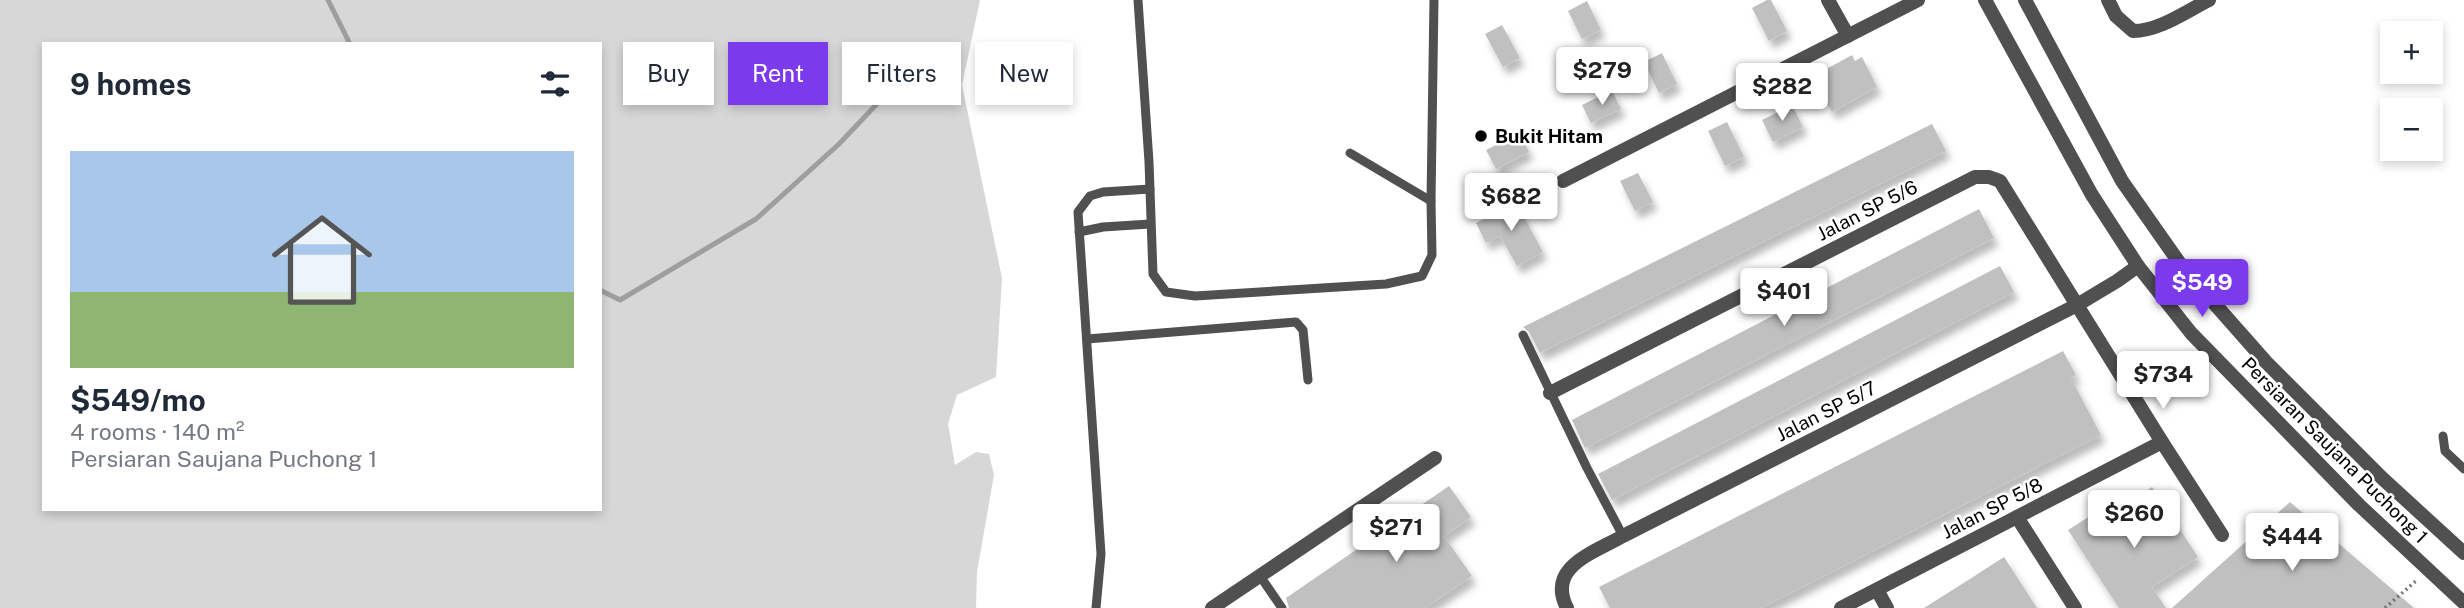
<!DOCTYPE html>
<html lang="en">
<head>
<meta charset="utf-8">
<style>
	body { margin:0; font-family:"Public Sans",sans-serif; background:#f6f6f7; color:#1f2937; height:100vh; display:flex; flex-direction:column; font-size:26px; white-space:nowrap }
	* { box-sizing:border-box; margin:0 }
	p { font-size:23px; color:#747a83 }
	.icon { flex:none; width:38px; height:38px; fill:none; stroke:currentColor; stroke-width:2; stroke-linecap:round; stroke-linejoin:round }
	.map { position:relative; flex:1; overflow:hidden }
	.drawer { position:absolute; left:42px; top:42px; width:560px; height:469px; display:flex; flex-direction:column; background:#fff; border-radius:0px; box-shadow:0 4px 10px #0003 }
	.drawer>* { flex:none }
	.hud { position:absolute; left:623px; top:42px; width:665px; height:63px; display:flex; gap:14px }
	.buttons { position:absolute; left:2380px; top:21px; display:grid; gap:14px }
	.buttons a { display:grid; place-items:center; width:63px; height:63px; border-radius:0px; background:#fff; box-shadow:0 4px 10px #0003; font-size:35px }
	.price { position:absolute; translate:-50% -60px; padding:0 16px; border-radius:7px; background:#fff; color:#222; font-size:23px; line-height:46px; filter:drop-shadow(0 2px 4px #0008) }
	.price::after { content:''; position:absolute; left:50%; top:42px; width:21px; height:16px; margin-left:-10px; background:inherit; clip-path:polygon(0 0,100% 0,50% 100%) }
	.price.current { background:#7c3aed; color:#fff }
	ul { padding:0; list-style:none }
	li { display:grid; align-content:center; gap:14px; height:371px; padding:0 28px }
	li span { display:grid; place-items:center; height:217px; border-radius:0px; color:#555 }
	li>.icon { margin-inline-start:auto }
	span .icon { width:126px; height:126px; fill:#fffc; stroke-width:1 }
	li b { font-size:30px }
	h2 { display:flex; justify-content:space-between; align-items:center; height:84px; padding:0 28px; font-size:30px }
	.tag { padding:0 24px; border-radius:0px; background:#fff; box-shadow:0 4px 10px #0003; font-size:24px; line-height:63px }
	.tag.current { background:#7c3aed; color:#fff }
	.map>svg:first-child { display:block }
	.green { fill:#d7d7d7; fill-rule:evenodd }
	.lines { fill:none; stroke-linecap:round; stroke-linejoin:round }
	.stream { stroke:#9e9e9e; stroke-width:5 }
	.building { fill:#c0c0c0; filter:url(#shadow) }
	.path { stroke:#727272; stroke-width:3.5; stroke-dasharray:2 3.5; stroke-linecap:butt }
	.service { stroke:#505050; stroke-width:9 }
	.minor { stroke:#505050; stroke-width:14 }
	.tertiary { stroke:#505050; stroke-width:14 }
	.poi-dot { fill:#000; stroke:#fff; stroke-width:2.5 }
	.labels { text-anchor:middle; stroke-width:5; stroke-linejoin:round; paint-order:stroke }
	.poi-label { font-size:19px; font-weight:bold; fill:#000; stroke:#fff; text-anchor:start }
	.street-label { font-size:19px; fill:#000; stroke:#fff }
</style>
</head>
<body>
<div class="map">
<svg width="2464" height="608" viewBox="0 0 2464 608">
	<defs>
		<filter id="shadow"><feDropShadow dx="4.5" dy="8" stdDeviation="3.5" flood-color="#0004"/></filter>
	</defs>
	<rect width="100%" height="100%" fill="#fff"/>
	<path class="green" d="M0 0H980L962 85 1002 278 996 377 957 395 948 424 955 465 976 452 989 454 994 475 977 572 976 608H0ZM44 44H600V509H44Z"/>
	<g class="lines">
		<g class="stream">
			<path d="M328 0 350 44"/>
			<path d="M600 290 620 300 756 219 839 144 909 70"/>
		</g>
	</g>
	<g class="building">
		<path d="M1767 0H1771L1787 31 1769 41 1752 8Z"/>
		<path d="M1587 1 1601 30 1582 39 1568 11Z"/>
		<path d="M1502 25 1520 58 1503 67 1485 34Z"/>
		<path d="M1662 53 1677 84 1659 93 1644 62Z"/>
		<path d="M1852 55 1855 61 1862 57 1877 87 1832 112 1815 83 1824 77 1821 72Z"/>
		<path d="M1612 90 1621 109 1591 123 1582 105Z"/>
		<path d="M1792 105 1803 127 1773 142 1762 120Z"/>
		<path d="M1727 122 1744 157 1725 166 1708 131Z"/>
		<path d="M1932 124 1946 151 1540 353 1529 332 1523 327Z"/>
		<path d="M1519 133 1529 152 1496 169 1486 150Z"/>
		<path d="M1638 173 1653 202 1635 211 1620 181Z"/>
		<path d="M1516 202 1543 252 1517 266 1500 236 1486 243 1476 223Z"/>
		<path d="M1979 209 1994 238 1585 448 1572 420Z"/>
		<path d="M2000 266 2014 292 1612 500 1598 474Z"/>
		<path d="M2063 351 2076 375 2071 378 2101 435 1761 608H1610L1599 587Z"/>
		<path d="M1449 486 1471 517 1444 536 1472 576 1425 608H1289L1286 598Z"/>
		<path d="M2152 487 2198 557 2152 587 2166 608H2119L2068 530 2101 509 2106 517Z"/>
		<path d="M2290 502 2414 608H2172Z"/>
		<path d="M2004 557 2037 608H1924L1973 577Z"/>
	</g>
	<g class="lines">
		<path class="path" d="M2385 608 2417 580"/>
		<g class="service">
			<path d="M1138 0 1149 162 1153 274 1166 292 1195 296 1386 284 1422 276 1432 255 1431 201 1434 0"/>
			<path d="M1350 153 1431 201"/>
			<path d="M1079 232 1103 227 1150 224"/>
			<path d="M1523 335 1587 468 1623 536"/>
			<path d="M1087 339 1296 322 1303 330 1308 380"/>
			<path d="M2443 436 2445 451 2464 469"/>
			<path d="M1260 576 1282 608"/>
			<path d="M1096 608 1101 554 1078 212 1090 196 1103 192 1150 189"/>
		</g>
		<g class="minor">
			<path d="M1828 0 1848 36"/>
			<path d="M2108 0 2116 16 2133 31C2159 31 2185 12 2209 0"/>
			<path d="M1563 181 1918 0"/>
			<path d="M1550 393 1975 177H1989L2000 181 2162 442 2222 535"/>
			<path d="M2017 517 2075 608"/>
			<path d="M1877 590 1887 608"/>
			<path d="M1212 608 1435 458"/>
			<path d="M1567 608C1546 567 1593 553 1623 536L2077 305 2117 281 2138 266"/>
			<path d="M1841 608 2162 442"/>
		</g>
		<g class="tertiary">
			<path d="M1985 0 2092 195 2138 266 2191 333 2359 505 2464 603"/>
			<path d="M2025 0 2122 181 2183 268 2266 362 2382 478 2464 553"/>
		</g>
	</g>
	<circle class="poi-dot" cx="1481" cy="136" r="7"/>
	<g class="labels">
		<g class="poi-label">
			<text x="1495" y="143">Bukit Hitam</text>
		</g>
		<g class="street-label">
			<text transform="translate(1867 210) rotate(-27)" y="7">Jalan SP 5/6</text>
			<text transform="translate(1826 411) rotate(-27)" y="7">Jalan SP 5/7</text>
			<text transform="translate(2335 450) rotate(45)" y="7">Persiaran Saujana Puchong 1</text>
			<text transform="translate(1992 508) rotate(-27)" y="7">Jalan SP 5/8</text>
		</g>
	</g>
</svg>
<div class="buttons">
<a>+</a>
<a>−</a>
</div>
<b class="price" style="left:1602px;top:107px">$279</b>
<b class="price" style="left:1782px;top:123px">$282</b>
<b class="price" style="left:1511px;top:233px">$682</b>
<b class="price current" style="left:2202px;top:319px">$549</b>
<b class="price" style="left:1784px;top:328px">$401</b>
<b class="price" style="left:2163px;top:411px">$734</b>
<b class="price" style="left:2134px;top:550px">$260</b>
<b class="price" style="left:1396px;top:564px">$271</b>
<b class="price" style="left:2292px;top:573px">$444</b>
<div class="hud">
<a class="tag">Buy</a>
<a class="tag current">Rent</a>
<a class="tag">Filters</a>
<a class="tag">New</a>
</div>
<section class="drawer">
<h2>9 homes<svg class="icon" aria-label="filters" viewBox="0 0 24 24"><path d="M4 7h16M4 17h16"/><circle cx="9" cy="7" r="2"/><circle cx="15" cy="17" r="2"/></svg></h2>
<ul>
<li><span style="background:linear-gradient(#a9c7e8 65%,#8fb573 0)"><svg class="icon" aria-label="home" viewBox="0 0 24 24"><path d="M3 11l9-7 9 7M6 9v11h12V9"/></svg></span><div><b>$549/mo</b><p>4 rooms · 140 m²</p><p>Persiaran Saujana Puchong 1</p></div></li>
</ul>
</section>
</div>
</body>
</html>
